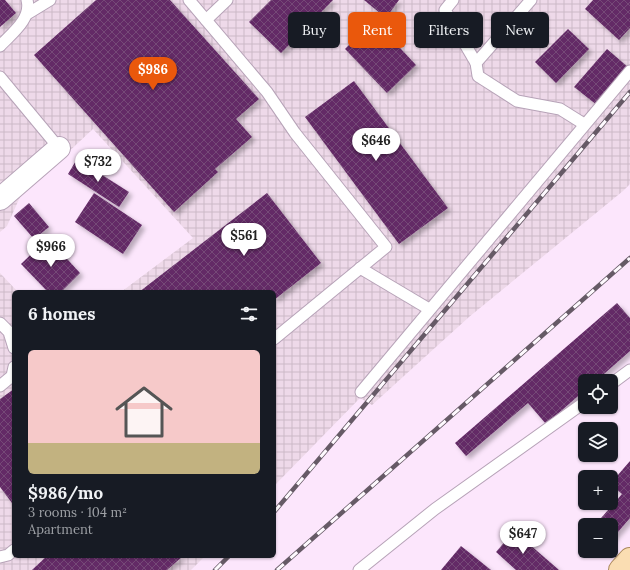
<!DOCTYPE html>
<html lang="en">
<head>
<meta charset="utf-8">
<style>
	body { margin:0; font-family:Lora,serif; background:#242831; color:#f1f3f6; height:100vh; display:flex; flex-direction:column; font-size:15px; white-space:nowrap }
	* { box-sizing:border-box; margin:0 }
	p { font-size:13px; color:#9ea1a6 }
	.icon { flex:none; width:22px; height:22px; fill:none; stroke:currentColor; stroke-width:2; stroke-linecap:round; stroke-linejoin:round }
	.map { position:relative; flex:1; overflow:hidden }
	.drawer { position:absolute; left:12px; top:290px; width:264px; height:268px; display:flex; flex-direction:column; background:#171b24; border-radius:6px; box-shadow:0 1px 3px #0004 }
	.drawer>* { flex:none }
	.hud { position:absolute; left:288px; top:12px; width:282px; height:36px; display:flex; gap:8px }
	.tools { position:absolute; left:578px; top:374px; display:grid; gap:8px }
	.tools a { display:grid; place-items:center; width:40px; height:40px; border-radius:6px; background:#171b24; box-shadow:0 1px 3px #0004; font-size:20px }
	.price { position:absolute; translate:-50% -34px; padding:0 9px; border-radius:14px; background:#fff; color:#222; font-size:13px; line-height:26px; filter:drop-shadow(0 1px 2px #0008) }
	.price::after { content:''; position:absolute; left:50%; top:24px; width:12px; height:9px; margin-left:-6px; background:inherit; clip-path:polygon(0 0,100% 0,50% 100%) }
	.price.selected { background:#ea580c; color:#fff }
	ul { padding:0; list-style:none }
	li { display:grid; align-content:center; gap:8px; height:212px; padding:0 16px }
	li span { display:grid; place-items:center; height:124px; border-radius:6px; color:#555 }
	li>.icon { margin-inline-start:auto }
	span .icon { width:72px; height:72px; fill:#fffc; stroke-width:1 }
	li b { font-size:17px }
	h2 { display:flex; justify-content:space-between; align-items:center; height:48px; padding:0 16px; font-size:17px }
	.tag { padding:0 14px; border-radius:6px; background:#171b24; box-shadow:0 1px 3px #0004; font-size:14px; line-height:36px }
	.tag.selected { background:#ea580c; color:#fff }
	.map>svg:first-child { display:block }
	.industrial { fill:url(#industrial-grid) }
	.building { fill:url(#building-cross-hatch); filter:url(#shadow) }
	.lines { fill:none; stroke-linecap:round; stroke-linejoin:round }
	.service-casing { stroke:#b7a3b8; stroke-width:13 }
	.minor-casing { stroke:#b7a3b8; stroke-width:24 }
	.primary-casing { stroke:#ab895d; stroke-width:24 }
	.service { stroke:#fff; stroke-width:11 }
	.minor { stroke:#fff; stroke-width:22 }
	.primary { stroke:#faddb2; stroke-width:22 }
	.rail-casing { stroke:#665a66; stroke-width:4.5 }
	.rail { stroke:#fefafe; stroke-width:3; stroke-dasharray:9; stroke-linecap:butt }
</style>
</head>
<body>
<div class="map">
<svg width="630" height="570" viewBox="0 0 630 570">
	<defs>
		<pattern id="industrial-grid" width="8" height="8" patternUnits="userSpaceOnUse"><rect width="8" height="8" fill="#eed9e9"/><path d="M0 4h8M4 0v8" fill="none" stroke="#ccbac7"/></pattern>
		<pattern id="building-cross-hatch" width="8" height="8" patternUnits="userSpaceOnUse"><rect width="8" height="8" fill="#632b66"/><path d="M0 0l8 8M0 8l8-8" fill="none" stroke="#754877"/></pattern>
		<filter id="shadow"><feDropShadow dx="3.5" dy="3.5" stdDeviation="2" flood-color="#0004"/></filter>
	</defs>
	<rect width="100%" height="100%" fill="#fce6fc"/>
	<g class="industrial">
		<path d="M0 0H630V184L623 191 469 317 372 405 360 398 274 486V292H121L193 238 93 129 20 197 7 226 0 232Z"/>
		<path d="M0 273 18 292H14V556H205L191 570H0Z"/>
	</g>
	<g class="building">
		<path d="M0 0H5L16 13 0 27Z"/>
		<path d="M96 0H170L259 99 236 119 252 137 215 169 218 172 174 212 34 55Z"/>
		<path d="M271 0H333L281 53 249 22Z"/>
		<path d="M364 0H399L386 18Z"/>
		<path d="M593 0H630V28L619 40 585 9Z"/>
		<path d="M374 20 416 65 387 93 345 49Z"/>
		<path d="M568 29 589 49 556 83 535 62Z"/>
		<path d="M607 49 628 67 597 105 574 87Z"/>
		<path d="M354 81 448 208 399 244 305 117Z"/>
		<path d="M77 159 129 192 119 207 68 174Z"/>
		<path d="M94 193 142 225 123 254 75 222Z"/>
		<path d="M267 193 321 263 274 300V292H139Z"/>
		<path d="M29 203 49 227 34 239 14 216Z"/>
		<path d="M48 238 80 273 61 292H48L21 264Z"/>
		<path d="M617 303 630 318V351L596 381H585V390L546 424 528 403 466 456 455 443Z"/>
		<path d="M14 389V502L12 503 0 487V399Z"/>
		<path d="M630 461V518L611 540V525H595L622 494 611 485V483Z"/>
		<path d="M514 531 559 570H516L496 552Z"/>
		<path d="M461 546 491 570H441Z"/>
		<path d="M47 556H183L167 570H32Z"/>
	</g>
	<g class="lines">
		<g class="service-casing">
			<g id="service">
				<path d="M189 0 267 92 295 133 386 247 274 339"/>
				<path d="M453 0 445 10 476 63"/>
				<path d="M531 0 476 63 478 76 517 101 560 109 584 124"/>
				<path d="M27 14 50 0"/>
				<path d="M206 20 227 0"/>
				<path d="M0 46C11 34 32 19 27 0"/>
				<path d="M0 77 59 148"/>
				<path d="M360 268 429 309"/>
				<path d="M0 323 9 332 14 348"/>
				<path d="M611 384 630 370"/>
				<path d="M0 386 12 376 14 367"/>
				<path d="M361 392 630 71"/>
				<path d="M0 557 8 555 14 550"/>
				<path d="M359 570 435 509 585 402"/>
			</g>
		</g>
		<g class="minor-casing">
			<path id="minor" d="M0 199 59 148"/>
		</g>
		<g class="primary-casing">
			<path id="primary" d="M620 570 630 559"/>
		</g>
		<use href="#service" class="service"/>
		<use href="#minor" class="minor"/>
		<use href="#primary" class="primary"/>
		<g class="rail-casing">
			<g id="rail">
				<path d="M274 512 630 92"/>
				<path d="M215 570 229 556"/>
				<path d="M277 570 630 258"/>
			</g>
		</g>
		<use href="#rail" class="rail"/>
	</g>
</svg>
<div class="tools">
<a><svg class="icon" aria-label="locate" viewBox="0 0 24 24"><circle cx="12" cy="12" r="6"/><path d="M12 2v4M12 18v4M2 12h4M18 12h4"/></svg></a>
<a><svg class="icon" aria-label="layers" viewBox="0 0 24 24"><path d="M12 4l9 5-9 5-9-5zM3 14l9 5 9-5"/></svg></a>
<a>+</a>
<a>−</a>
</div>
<b class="price selected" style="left:153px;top:91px">$986</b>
<b class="price" style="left:376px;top:162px">$646</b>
<b class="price" style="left:98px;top:183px">$732</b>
<b class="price" style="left:244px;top:257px">$561</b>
<b class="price" style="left:51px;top:268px">$966</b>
<b class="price" style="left:523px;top:555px">$647</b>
<div class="hud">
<a class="tag">Buy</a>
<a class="tag selected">Rent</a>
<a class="tag">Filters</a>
<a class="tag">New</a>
</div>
<section class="drawer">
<h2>6 homes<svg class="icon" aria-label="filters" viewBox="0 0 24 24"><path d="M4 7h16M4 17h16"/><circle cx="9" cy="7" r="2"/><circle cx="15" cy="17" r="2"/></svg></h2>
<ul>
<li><span style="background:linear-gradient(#f6c9c9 75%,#c2b280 0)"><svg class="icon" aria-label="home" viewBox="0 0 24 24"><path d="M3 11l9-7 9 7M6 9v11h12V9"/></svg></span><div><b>$986/mo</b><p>3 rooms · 104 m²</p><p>Apartment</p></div></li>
</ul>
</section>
</div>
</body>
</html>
